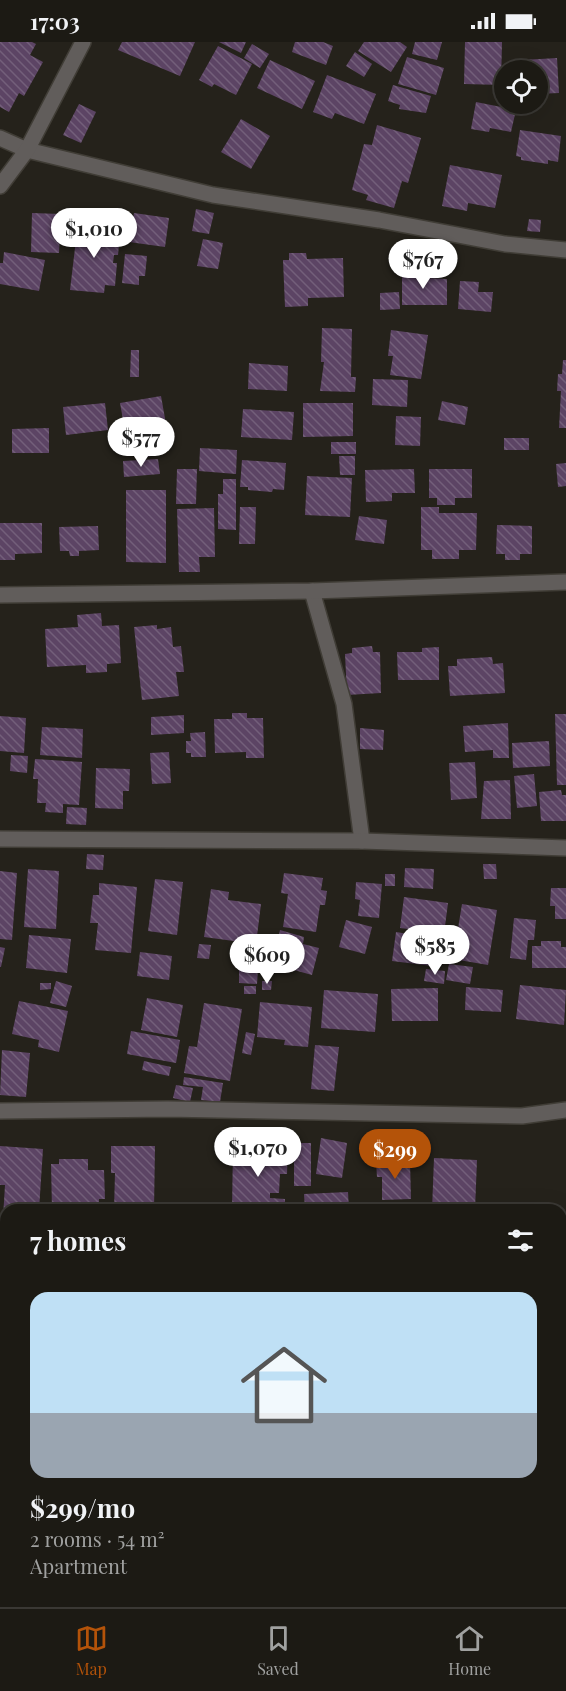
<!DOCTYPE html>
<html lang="en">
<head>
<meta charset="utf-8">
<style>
	body { margin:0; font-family:"Playfair Display",serif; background:#25231d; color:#f1f3f6; height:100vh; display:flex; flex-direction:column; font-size:22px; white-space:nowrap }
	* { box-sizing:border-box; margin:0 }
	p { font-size:20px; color:#a0a1a0 }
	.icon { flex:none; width:33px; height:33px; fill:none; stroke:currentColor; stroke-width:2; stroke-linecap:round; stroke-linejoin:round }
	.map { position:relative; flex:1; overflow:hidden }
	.sheet { position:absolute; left:0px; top:1162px; width:567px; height:404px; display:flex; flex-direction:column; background:#1c1a14; border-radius:18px 18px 0 0; box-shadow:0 6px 24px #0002,0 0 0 2px #3a3834 }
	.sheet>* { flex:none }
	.buttons { position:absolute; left:494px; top:18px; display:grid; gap:12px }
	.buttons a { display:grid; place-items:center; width:54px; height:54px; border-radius:50%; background:#1c1a14; box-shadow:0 6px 24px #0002,0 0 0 2px #3a3834; font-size:30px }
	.price { position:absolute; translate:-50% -51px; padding:0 14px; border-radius:21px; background:#fff; color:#222; font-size:20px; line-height:39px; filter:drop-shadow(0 2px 3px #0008) }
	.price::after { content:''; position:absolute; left:50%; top:36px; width:18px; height:14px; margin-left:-9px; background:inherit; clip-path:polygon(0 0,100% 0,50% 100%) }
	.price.selected { background:#b45309; color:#fff }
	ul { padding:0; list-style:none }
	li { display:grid; align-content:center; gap:12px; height:318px; padding:0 30px }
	li span { display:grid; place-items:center; height:186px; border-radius:18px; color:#555 }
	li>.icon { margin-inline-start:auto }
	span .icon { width:108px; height:108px; fill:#fffc; stroke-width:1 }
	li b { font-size:26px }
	h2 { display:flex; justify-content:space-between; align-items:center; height:72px; padding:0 30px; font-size:26px }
	.status { display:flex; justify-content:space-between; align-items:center; height:42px; padding:0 30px; background:#1c1a14; direction:ltr }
	.status svg { height:16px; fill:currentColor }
	.tabs { display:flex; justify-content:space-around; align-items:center; height:84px; border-top:2px solid #3a3834; background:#1c1a14; font-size:16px; color:#a0a1a0 }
	.tabs a { display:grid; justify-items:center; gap:3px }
	.tabs .selected { color:#b45309 }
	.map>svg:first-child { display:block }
	.building { fill:url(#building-back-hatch) }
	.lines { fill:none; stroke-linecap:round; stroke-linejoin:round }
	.street-casing { stroke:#403d36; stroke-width:18 }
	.street { stroke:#615d5b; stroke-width:15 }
</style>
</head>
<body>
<div class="status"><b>17:03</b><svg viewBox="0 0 49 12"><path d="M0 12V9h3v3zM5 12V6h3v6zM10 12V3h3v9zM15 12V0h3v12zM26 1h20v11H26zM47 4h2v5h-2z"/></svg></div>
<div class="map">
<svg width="566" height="1565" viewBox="0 0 566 1565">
	<defs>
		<pattern id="building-back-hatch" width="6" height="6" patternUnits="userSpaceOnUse" patternTransform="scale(1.5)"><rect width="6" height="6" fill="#5c4464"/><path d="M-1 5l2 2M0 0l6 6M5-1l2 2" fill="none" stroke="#735f7a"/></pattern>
	</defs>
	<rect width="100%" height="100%" fill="#25221b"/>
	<g class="building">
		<path d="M0 0H32L36 2 30 13 43 20 24 54 19 51 9 70 0 65Z"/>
		<path d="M122 0H195L180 34 118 8Z"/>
		<path d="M219 0H246L241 11Z"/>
		<path d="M295 0H323L333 4 326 23 292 10Z"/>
		<path d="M364 0H400L407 5 391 30 358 9Z"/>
		<path d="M415 0H442L437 18 412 12Z"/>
		<path d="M465 0H502L501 43 464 42Z"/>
		<path d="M252 2 269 12 260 26 244 16Z"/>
		<path d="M218 4 252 22 236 53 214 42 212 45 199 38Z"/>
		<path d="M355 10 372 22 364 35 346 24Z"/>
		<path d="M407 15 444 26 436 53 398 42Z"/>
		<path d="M557 16 559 51 537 52V28H524L523 18Z"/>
		<path d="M270 18 315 39 302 67 257 46Z"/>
		<path d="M327 33 376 52 364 82 335 71 332 77 313 70Z"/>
		<path d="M393 43 431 54 426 71 399 67 400 63 388 59Z"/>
		<path d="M476 60 516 68 511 90 490 86 489 90 471 87Z"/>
		<path d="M79 62 96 70 81 101 63 93Z"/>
		<path d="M241 77 270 94 251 127 221 110Z"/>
		<path d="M377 83 421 96 408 141 402 139 394 166 366 158 368 153 352 148 364 102 372 103Z"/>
		<path d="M520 88 561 94 558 120 548 118V122L521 118V115L516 114Z"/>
		<path d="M450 123 502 133 495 166 468 161 467 169 442 164Z"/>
		<path d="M196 167 214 171 209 192 192 189Z"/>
		<path d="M32 171 61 172 59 211 31 210Z"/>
		<path d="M134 171 169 176 165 205 129 200Z"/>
		<path d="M529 177 541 178 540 190 527 189Z"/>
		<path d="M78 181 107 184V193L120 194 118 213H114L113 221H117L115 244 105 243 104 251 70 248Z"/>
		<path d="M203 197 223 201 218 227 197 224Z"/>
		<path d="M4 210 45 218 39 249 0 242V221H3Z"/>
		<path d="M289 211H306L307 217 343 216 344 255 308 256V264L285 265 283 218H289Z"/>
		<path d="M125 212 147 214 145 234H139V243L122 241Z"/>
		<path d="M402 230H427V236L447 237V263H402Z"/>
		<path d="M460 239 479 240 478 250H493L491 270 458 267Z"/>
		<path d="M399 250 400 267 380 268V251Z"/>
		<path d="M322 286 352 287 351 335H356L355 350 320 349 324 320H321Z"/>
		<path d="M391 288 428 293 421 337 390 333 393 314H388Z"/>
		<path d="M131 308H139V335H130Z"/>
		<path d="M563 318H566V386H559L561 349H557L558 332H562Z"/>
		<path d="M249 321 288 324 287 349 248 347Z"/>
		<path d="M373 337 408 338 407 365 372 363Z"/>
		<path d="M161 354 166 382 125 389 120 361Z"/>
		<path d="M442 359 468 365 465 383 438 378Z"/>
		<path d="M105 361 108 388 66 393 63 365Z"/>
		<path d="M303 361H353V394L303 395Z"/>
		<path d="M243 367 294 370 292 398 241 395Z"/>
		<path d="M396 374 421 375 420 404 395 403Z"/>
		<path d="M49 386V411H12V387Z"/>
		<path d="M151 386 156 413 137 417 135 409 131 410 129 399 133 398 132 390Z"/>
		<rect x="504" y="396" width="25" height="12"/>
		<rect x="331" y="400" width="25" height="12"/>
		<path d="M200 406 237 408 236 432 199 429Z"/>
		<path d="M339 414H355V433H340Z"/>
		<path d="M158 417 160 432 124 435 123 419Z"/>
		<path d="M242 418 286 421 284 448 273 447 272 450 248 448V445H240Z"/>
		<path d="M566 421V444L558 445 556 422Z"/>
		<path d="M177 427H197L196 462H176Z"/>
		<path d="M414 427 415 451H392V459L366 460 365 428Z"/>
		<path d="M429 427H472V456H455V463H437V456H429Z"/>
		<path d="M307 434 352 436 350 475 305 473Z"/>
		<path d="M223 437H236V488L218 487V452H223Z"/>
		<path d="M126 448H166V521L126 520Z"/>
		<path d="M240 465H256L255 502H239Z"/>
		<path d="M421 465H439V471H477L476 508H459V517H432V508H421Z"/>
		<path d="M214 466 215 515H199L200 530H179L177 467Z"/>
		<path d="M359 474 387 478 384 502 355 498Z"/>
		<path d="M0 481H42V511L15 512V518H0Z"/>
		<path d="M497 483 532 484V512H520V518H505V512H496Z"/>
		<path d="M98 484 99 508 79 509V514H70L69 509H60L59 485Z"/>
		<path d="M101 571 102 584 119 583 121 621 107 622V630L86 631V623L47 625 45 587 78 585 77 573Z"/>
		<path d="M157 583V587L171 585 173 605 181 604 184 630H176L179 654 142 658 134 585Z"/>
		<path d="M372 604 373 610H380L381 651 347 653 345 612 352 611V606Z"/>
		<path d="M439 605V638H398L397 610H422V606Z"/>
		<path d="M492 615 493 622 503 621 505 651 450 654 448 624H457V617Z"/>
		<path d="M232 671H247V676H263L264 716H246V710L215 711 214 677H232Z"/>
		<path d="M555 672H566V743H557Z"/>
		<path d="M184 673V691L151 693V675Z"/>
		<path d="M0 674 26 676 24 711 0 709Z"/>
		<path d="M508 681 509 716H493V708L465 710 463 684Z"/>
		<path d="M42 685 83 687 82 716 40 713Z"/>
		<path d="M360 686 384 688 383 708 360 707Z"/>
		<path d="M205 690 206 715H191V711H186V699H191L190 691Z"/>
		<path d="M549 699 550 724 513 726 512 701Z"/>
		<path d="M169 710 171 741 152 742 150 711Z"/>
		<path d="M11 713 28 714 27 731 10 729Z"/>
		<path d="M35 717 82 720 79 763 63 762V771L45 770 46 761H37L38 737H33Z"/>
		<path d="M475 720 477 756 451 758 449 721Z"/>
		<path d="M96 726 130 727 129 749H123V767L95 766Z"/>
		<path d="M534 732 537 764 517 766 514 734Z"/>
		<path d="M510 738 511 777H481L484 739Z"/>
		<path d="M561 748 562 753H566V779H541L539 750Z"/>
		<path d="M67 765 87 766 86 783 66 782Z"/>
		<path d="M87 812 104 813 103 828 86 827Z"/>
		<path d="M483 822H496L497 837H484Z"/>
		<path d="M405 826 434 827 433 847 404 845Z"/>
		<path d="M28 827 59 829 56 887 24 885Z"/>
		<path d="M0 829 17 831 12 898 0 897Z"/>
		<path d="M284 831 323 836 321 848 327 849 325 863H320L316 890 283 885 288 852 281 851Z"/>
		<rect x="385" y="832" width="10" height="12"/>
		<path d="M155 837 183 840 177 893 148 889Z"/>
		<path d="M356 840 382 842 379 876 358 874 360 858 355 857Z"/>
		<path d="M99 841 137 845 131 911 95 908 98 881H90L93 853H99Z"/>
		<path d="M551 846H566V877H555V864H550Z"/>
		<path d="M211 847 229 850 228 858 261 862 256 902 204 895Z"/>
		<path d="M404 855 448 861 444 892 434 890 433 896 422 894 423 889 400 886Z"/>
		<path d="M462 862 497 868 488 923 453 917Z"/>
		<path d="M514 876 536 878 534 898H528L526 918 510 916Z"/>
		<path d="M346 878 372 885 365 912 339 905Z"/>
		<path d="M280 888 304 895 303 902 319 906 312 933 272 922Z"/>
		<path d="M396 890 415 893 414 900 435 903 432 924 392 919Z"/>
		<path d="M29 893 71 897 67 931 26 926Z"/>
		<path d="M541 899H561V905H566V926H532V904H541Z"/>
		<path d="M199 902 211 903 209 917 197 916Z"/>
		<path d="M0 905 5 906 1 925H0Z"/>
		<path d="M140 910 172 914 169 938 137 934Z"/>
		<path d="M449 922 473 925 470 942 446 938Z"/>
		<path d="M239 927 258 928 257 942 239 941Z"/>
		<path d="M426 927 445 929 444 942 424 939Z"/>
		<path d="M56 939 72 944 66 965 50 961Z"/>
		<path d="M262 939H272L271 948H262Z"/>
		<path d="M40 941H51V947L40 948Z"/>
		<path d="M520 943 566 948 564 983 516 977Z"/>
		<rect x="244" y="944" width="12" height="8"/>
		<path d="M466 945 503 948 501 970 465 968Z"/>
		<path d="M438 946V979H392L391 947Z"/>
		<path d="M324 948 378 952 375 990 321 986Z"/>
		<path d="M147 956 183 963 177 995 141 988Z"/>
		<path d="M19 959 68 969 59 1010 38 1005 39 998 12 992Z"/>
		<path d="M260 960 312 965 308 1005 284 1003 285 998 257 995Z"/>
		<path d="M204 961 242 967 230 1039 184 1031 189 1004 197 1005Z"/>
		<path d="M131 989 180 998 176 1021 127 1012Z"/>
		<path d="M246 990 255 992 251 1013 242 1011Z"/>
		<path d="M315 1003 339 1005 334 1049 311 1047Z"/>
		<path d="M2 1008 30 1011 26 1055 0 1053Z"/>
		<path d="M144 1019 171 1025 169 1034 142 1028Z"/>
		<path d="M184 1035 223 1041 220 1060 201 1058 203 1045 183 1043Z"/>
		<path d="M176 1043 193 1046 190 1060 173 1056Z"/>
		<path d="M321 1096 347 1101 342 1136 316 1132Z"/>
		<rect x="294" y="1101" width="17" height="43"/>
		<path d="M276 1102 288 1103 287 1132H280L279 1151H270V1156L285 1157V1168H232L233 1104 256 1105V1110H266V1105H276Z"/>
		<path d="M0 1104 43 1107 39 1168H6V1176H3L5 1143H0Z"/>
		<path d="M111 1104H155L154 1168H114L115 1131H111Z"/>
		<path d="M434 1116 477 1118 475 1168H432Z"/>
		<path d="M59 1117H88V1128H104L105 1157H99V1168H52L51 1122H59Z"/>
		<path d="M410 1119 411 1157 382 1158V1135H377L376 1120Z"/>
		<path d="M348 1150 349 1168H305L304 1152Z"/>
		<path d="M383 1160V1165L403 1164V1168H362V1162Z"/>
		<rect x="0" y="1192" width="6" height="21"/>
		<path d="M566 1212V1238L561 1239V1213Z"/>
		<rect x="0" y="1225" width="6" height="33"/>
		<path d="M566 1340V1394H565L561 1341Z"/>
		<path d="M0 1436H5L6 1463H0Z"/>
		<path d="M3 1482 6 1483V1502L0 1500Z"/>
		<path d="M0 1505 6 1506V1526L0 1525Z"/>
		<path d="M127 1560H176L175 1565H126Z"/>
		<path d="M182 1560H200L199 1565 181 1563Z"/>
		<path d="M531 1560H563L562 1565H531Z"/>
		<path d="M39 1562 64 1563V1565H39Z"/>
	</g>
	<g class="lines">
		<g class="street-casing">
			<g id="street">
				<path d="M0 96 27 108 213 153 379 178 505 202 566 208"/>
				<path d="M0 144 27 108 83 0"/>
				<path d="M312 549 344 662 362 799"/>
				<path d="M0 553 312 549 566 540"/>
				<path d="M0 797 362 799 566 806"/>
				<path d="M0 1069 168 1067 522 1074 566 1068"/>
				<path d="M561 1313H566"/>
				<path d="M0 1326H6"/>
			</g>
		</g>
		<use href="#street" class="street"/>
	</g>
</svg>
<div class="buttons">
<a><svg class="icon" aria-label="locate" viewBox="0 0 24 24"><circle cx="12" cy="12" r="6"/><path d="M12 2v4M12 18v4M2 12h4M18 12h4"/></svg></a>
</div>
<b class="price" style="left:94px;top:217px">$1,010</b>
<b class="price" style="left:423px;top:248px">$767</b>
<b class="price" style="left:141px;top:426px">$577</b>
<b class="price" style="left:435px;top:934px">$585</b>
<b class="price" style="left:267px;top:943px">$609</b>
<b class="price" style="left:258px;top:1136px">$1,070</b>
<b class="price selected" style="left:395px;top:1138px">$299</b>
<section class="sheet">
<h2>7 homes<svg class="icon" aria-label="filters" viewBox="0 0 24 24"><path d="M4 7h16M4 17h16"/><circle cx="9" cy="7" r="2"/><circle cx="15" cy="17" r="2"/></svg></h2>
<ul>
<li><span style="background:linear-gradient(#bfe0f5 65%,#9aa5b1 0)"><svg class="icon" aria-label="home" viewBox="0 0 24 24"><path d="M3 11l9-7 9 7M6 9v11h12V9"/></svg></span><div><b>$299/mo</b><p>2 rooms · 54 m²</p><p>Apartment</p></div></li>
</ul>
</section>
</div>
<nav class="tabs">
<a class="selected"><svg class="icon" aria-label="map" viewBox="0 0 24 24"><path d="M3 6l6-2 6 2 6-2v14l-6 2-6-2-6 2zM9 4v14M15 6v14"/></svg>Map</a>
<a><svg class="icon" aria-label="saved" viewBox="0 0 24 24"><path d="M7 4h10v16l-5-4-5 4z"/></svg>Saved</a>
<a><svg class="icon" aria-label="home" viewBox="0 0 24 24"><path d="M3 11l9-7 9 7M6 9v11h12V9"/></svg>Home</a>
</nav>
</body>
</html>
